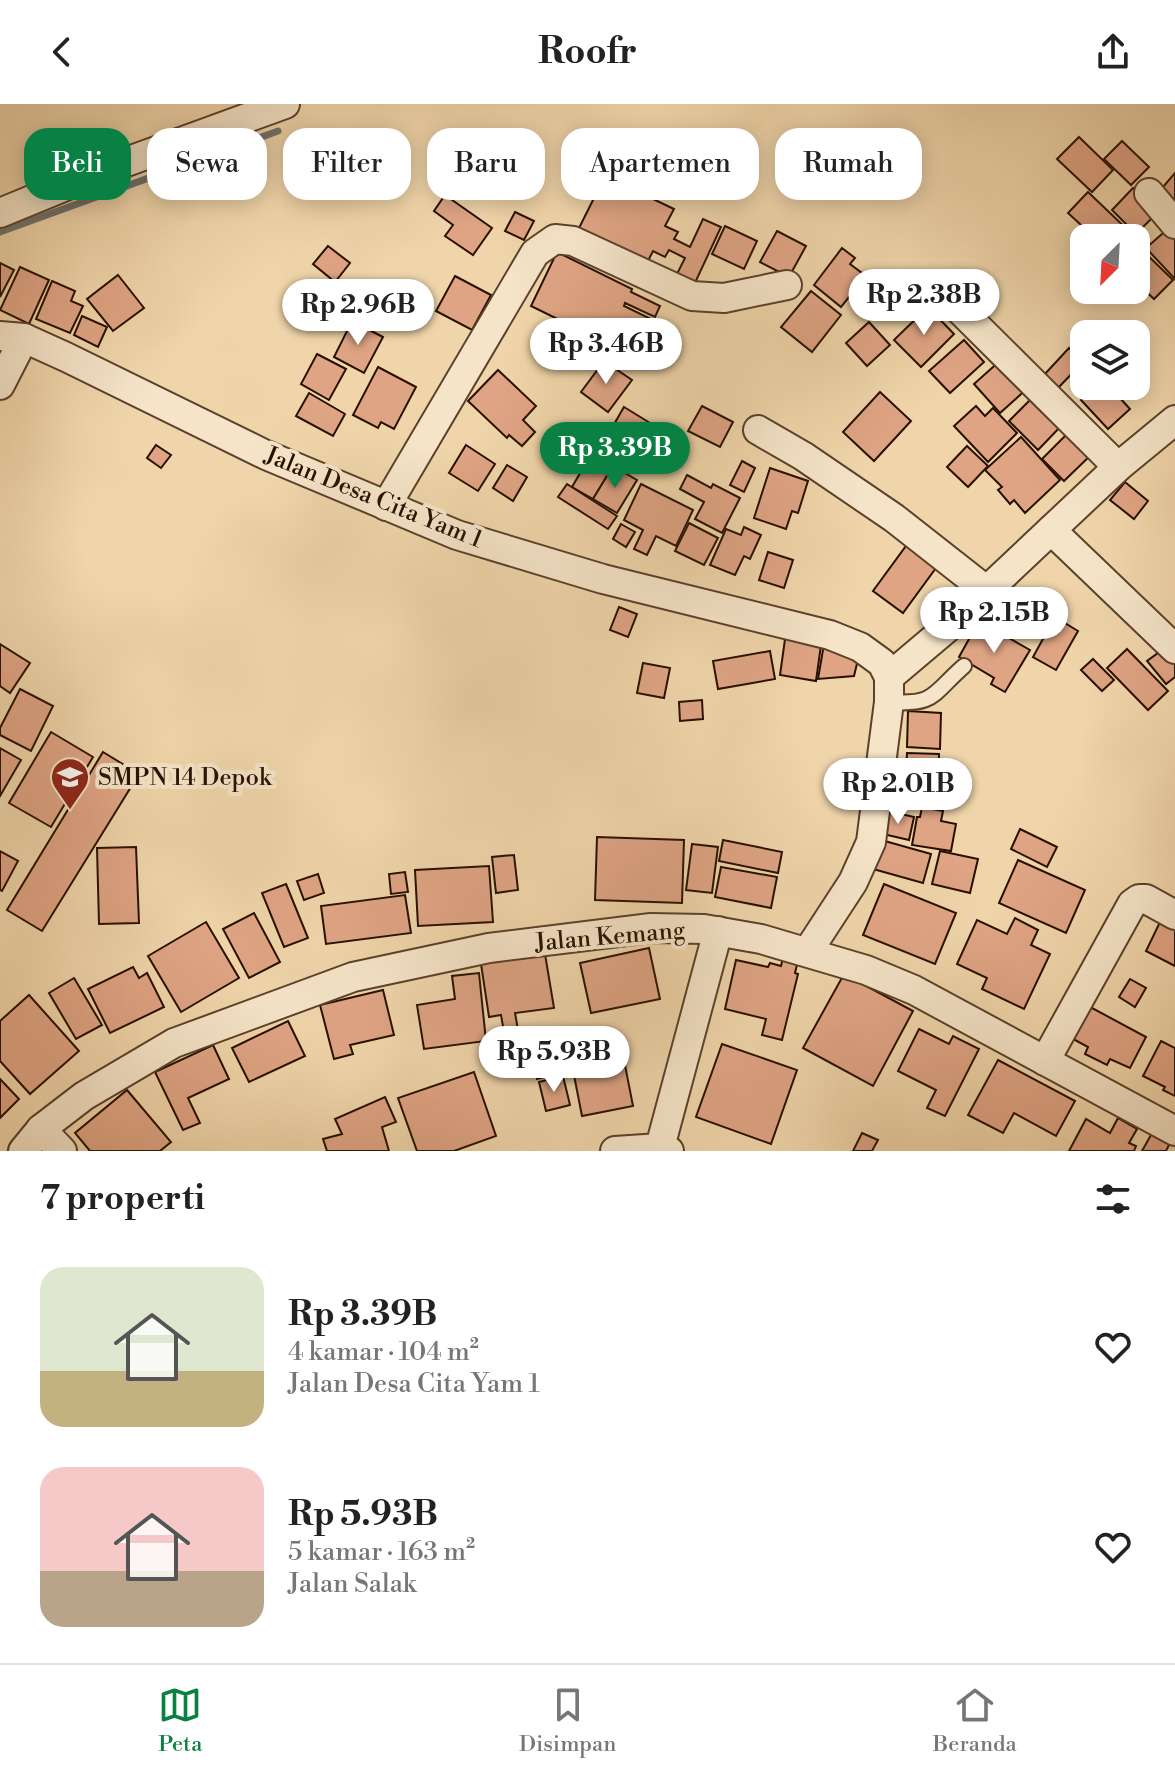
<!DOCTYPE html>
<html lang="id">
<head>
<meta charset="utf-8">
<style>
	body { margin:0; font-family:"Libre Bodoni",serif; background:#f2f2f2; color:#222; height:100vh; display:flex; flex-direction:column; font-size:30px; white-space:nowrap }
	* { box-sizing:border-box; margin:0 }
	p { font-size:26px; color:#767676 }
	.icon { flex:none; width:44px; height:44px; fill:none; stroke:currentColor; stroke-width:2; stroke-linecap:round; stroke-linejoin:round }
	.map { position:relative; height:1047px; overflow:hidden }
	.side { display:flex; flex-direction:column; background:#fff; flex:1 }
	.side>* { flex:none }
	.guide { position:absolute; left:24px; top:24px; width:1128px; height:72px; display:flex; gap:16px }
	.needle { width:52px; rotate:204deg }
	.tools { position:absolute; left:1070px; top:120px; display:grid; gap:16px }
	.tools a { display:grid; place-items:center; width:80px; height:80px; border-radius:16px; background:#fff; box-shadow:0 4px 20px #0003; font-size:40px }
	.price { position:absolute; translate:-50% -68px; padding:0 18px; border-radius:28px; background:#fff; color:#222; font-size:26px; line-height:52px; filter:drop-shadow(0 2px 4px #0008) }
	.price::after { content:''; position:absolute; left:50%; top:48px; width:24px; height:18px; margin-left:-12px; background:inherit; clip-path:polygon(0 0,100% 0,50% 100%) }
	.price.current { background:#0b8043; color:#fff }
	ul { padding:0; list-style:none }
	li { display:flex; align-items:center; gap:24px; height:200px; padding:0 40px }
	li span { display:grid; place-items:center; flex:none; width:224px; height:160px; border-radius:24px; color:#555 }
	li>.icon { margin-inline-start:auto }
	span .icon { width:96px; height:96px; fill:#fffc; stroke-width:1 }
	li b { font-size:34px }
	h2 { display:flex; justify-content:space-between; align-items:center; height:96px; padding:0 40px; font-size:34px }
	.tag { padding:0 28px; border-radius:24px; background:#fff; box-shadow:0 4px 20px #0003; font-size:28px; line-height:72px }
	.tag.current { background:#0b8043; color:#fff }
	header { display:flex; justify-content:space-between; align-items:center; height:104px; padding:0 40px; background:#fff; font-size:36px; font-weight:700 }
	.tabs { display:flex; justify-content:space-around; align-items:center; height:112px; border-top:2px solid #e0e0e0; background:#fff; font-size:22px; color:#767676 }
	.tabs a { display:grid; justify-items:center; gap:4px }
	.tabs .current { color:#0b8043 }
	.map>svg:first-child { display:block }
	.lines { fill:none; stroke-linecap:round; stroke-linejoin:round }
	.stream { stroke:#70736d; stroke-width:7 }
	.building { fill:#dfa484; stroke:#281001; stroke-width:2 }
	.lane-casing { stroke:#5a412b; stroke-width:18 }
	.street-casing { stroke:#5a412b; stroke-width:32 }
	.lane { stroke:#f5e4c8; stroke-width:14 }
	.street { stroke:#f5e4c8; stroke-width:28 }
	.labels { text-anchor:middle; stroke-width:8; stroke-linejoin:round; paint-order:stroke }
	.street-label { font-size:24px; fill:#281001; stroke:#f5e4c8 }
	.poi-label { font-size:24px; fill:#281001; stroke:#f5e4c8; text-anchor:start }
</style>
</head>
<body>
<header><svg class="icon" aria-label="back" viewBox="0 0 24 24"><path d="M15 5l-7 7 7 7"/></svg>Roofr<svg class="icon" aria-label="share" viewBox="0 0 24 24"><path d="M12 15V3M7 8l5-5 5 5M5 13v7h14v-7"/></svg></header>
<div class="map">
<svg width="1175" height="1047" viewBox="0 0 1175 1047">
	<rect width="100%" height="100%" fill="#f0d5aa"/>
	<filter id="stains"><feTurbulence type="fractalNoise" baseFrequency=".0025" numOctaves="4"/><feColorMatrix values="0 0 0 0 .2 0 0 0 0 .09 0 0 0 0 .02 0 0 0 .5 -.17"/></filter>
	<radialGradient id="worn" r=".72"><stop offset=".6" stop-color="#630" stop-opacity="0"/><stop offset="1" stop-color="#630" stop-opacity=".3"/></radialGradient>
	<g class="lines">
		<path class="stream" d="M0 128 278 27"/>
	</g>
	<g class="building">
		<path d="M1079 33 1113 66 1092 88 1057 55Z"/>
		<path d="M1122 37 1149 63 1131 81 1104 55Z"/>
		<path d="M1175 69V105L1157 90Z"/>
		<path d="M605 72 674 105 665 122 678 128 674 135 690 143 703 115 721 123 694 181 676 172 685 154 669 146 665 153 653 147 647 159 578 126Z"/>
		<path d="M1133 84 1158 108 1136 130 1112 106Z"/>
		<path d="M1088 88 1132 130 1128 134H1095L1068 109Z"/>
		<path d="M445 91 492 124 473 151 445 132 453 121 434 107Z"/>
		<path d="M515 108 534 117 524 136 505 127Z"/>
		<path d="M725 122 757 137 744 165 712 150Z"/>
		<path d="M1171 122 1175 126V175L1146 144Z"/>
		<path d="M777 127 806 142 789 173 760 158Z"/>
		<path d="M328 142 350 159 335 178 313 160Z"/>
		<path d="M1138 142 1173 176 1154 195 1136 178Z"/>
		<path d="M842 144 855 154 850 160 866 172 841 203 814 181Z"/>
		<path d="M557 148 632 185 631 188 660 202 655 213 625 199 624 202 657 218 650 232 618 216 606 239 531 202Z"/>
		<path d="M0 159 14 166 0 193Z"/>
		<path d="M20 163 49 176 29 220 0 206Z"/>
		<path d="M118 171 144 204 113 227 87 195Z"/>
		<path d="M455 172 491 191 472 226 436 207Z"/>
		<path d="M52 177 75 187 71 197 83 202 70 229 36 215Z"/>
		<path d="M811 187 841 211 812 248 781 223Z"/>
		<path d="M928 203 954 230 921 263 894 236Z"/>
		<path d="M82 212 107 223 98 243 74 231Z"/>
		<path d="M352 217 383 233 364 269 334 253Z"/>
		<path d="M869 218 890 241 867 262 846 239Z"/>
		<path d="M964 236 984 258 950 289 929 267Z"/>
		<path d="M1069 244 1083 258 1058 284 1044 271Z"/>
		<path d="M317 250 346 265 329 296 301 280Z"/>
		<path d="M1002 255 1028 284 1000 309 974 280Z"/>
		<path d="M604 257 632 276 608 308 581 288Z"/>
		<path d="M378 263 416 283 394 325 381 318 378 324 353 311Z"/>
		<path d="M498 266 536 302 523 316 535 328 522 342 509 331 507 334 468 297Z"/>
		<path d="M1097 282H1109L1130 305 1108 325 1081 296Z"/>
		<path d="M880 288 911 317 874 357 843 328Z"/>
		<path d="M309 289 345 310 333 332 296 312Z"/>
		<path d="M1034 292 1063 320 1038 346 1009 317Z"/>
		<path d="M702 302 733 318 720 343 688 327Z"/>
		<path d="M976 302 985 312 993 304 1017 329 988 358 954 322Z"/>
		<path d="M624 303 668 330 649 362 605 336Z"/>
		<path d="M1072 325 1094 348 1064 377 1042 355Z"/>
		<path d="M1021 333 1060 376 1025 409 1014 396 1010 400 998 386 1002 383 985 366Z"/>
		<path d="M156 341 171 351 161 364 147 354Z"/>
		<path d="M466 341 495 360 478 387 449 369Z"/>
		<path d="M967 342 988 362 968 383 947 363Z"/>
		<path d="M592 349 613 362 593 395 572 383Z"/>
		<path d="M742 357 755 364 744 388 730 381Z"/>
		<path d="M507 361 527 373 513 397 493 384Z"/>
		<path d="M613 362 637 376 617 409 593 395Z"/>
		<path d="M770 364 808 377 798 409 792 407 786 425 754 414Z"/>
		<path d="M687 371 711 384 713 380 740 394 722 429 695 415 704 398 680 385Z"/>
		<path d="M1125 378 1148 397 1134 415 1110 396Z"/>
		<path d="M567 380 617 412 608 425 558 393Z"/>
		<path d="M641 380 693 406 676 442 656 432 647 451 634 445 643 426 624 416Z"/>
		<path d="M689 419 718 434 704 461 675 447Z"/>
		<path d="M621 420 635 428 626 443 613 435Z"/>
		<path d="M744 423 761 431 750 455 744 452 735 471 710 461 726 425 741 431Z"/>
		<path d="M914 431 944 453 903 509 873 487Z"/>
		<path d="M768 448 793 456 784 484 759 476Z"/>
		<path d="M1006 492 1046 519 1037 532 997 505Z"/>
		<path d="M619 503 637 510 628 533 610 526Z"/>
		<path d="M1055 513 1078 527 1056 566 1033 553Z"/>
		<path d="M979 517 1030 546 1005 588 991 580 994 574 959 553Z"/>
		<path d="M786 528 822 534 816 577 780 571Z"/>
		<path d="M825 534 860 547 854 572 818 575Z"/>
		<path d="M0 540 30 559 10 589 0 582Z"/>
		<path d="M1169 541 1175 549V573L1166 580 1147 557Z"/>
		<path d="M1127 545 1168 587 1148 606 1107 564Z"/>
		<path d="M770 547 775 575 718 585 713 557Z"/>
		<path d="M1093 555 1114 576 1102 587 1081 566Z"/>
		<path d="M643 559 670 564 664 594 637 589Z"/>
		<path d="M20 585 53 602 31 647 0 631V624Z"/>
		<path d="M702 596 703 615 680 617 679 598Z"/>
		<path d="M908 607 941 609 940 645 907 643Z"/>
		<path d="M51 628 93 653 51 723 9 699Z"/>
		<path d="M0 644 21 656 0 692Z"/>
		<path d="M103 648 139 670 42 827 7 806Z"/>
		<path d="M907 649 939 650 938 698 905 697Z"/>
		<path d="M922 703 943 707 941 717 956 720 951 747 912 741 917 713H920Z"/>
		<path d="M888 707 914 713 909 736 883 730Z"/>
		<path d="M1020 725 1057 743 1047 763 1011 745Z"/>
		<path d="M597 733 684 736 682 799 595 796Z"/>
		<path d="M874 734 931 750 923 779 866 763Z"/>
		<path d="M723 736 782 748 778 769 719 757Z"/>
		<path d="M692 740 718 743 712 789 686 786Z"/>
		<path d="M136 743 139 819 99 820 97 744Z"/>
		<path d="M0 747 18 757 2 787 0 786Z"/>
		<path d="M940 747 978 755 970 789 932 780Z"/>
		<path d="M514 751 518 786 496 789 492 753Z"/>
		<path d="M1018 756 1085 786 1066 829 999 799Z"/>
		<path d="M489 762 493 818 418 822 415 766Z"/>
		<path d="M721 763 777 773 771 804 715 793Z"/>
		<path d="M405 768 408 788 391 790 389 770Z"/>
		<path d="M318 770 324 789 304 796 297 777Z"/>
		<path d="M286 780 308 834 284 843 262 789Z"/>
		<path d="M884 780 956 809 935 860 863 831Z"/>
		<path d="M405 791 411 829 326 840 321 802Z"/>
		<path d="M254 809 280 858 249 874 223 825Z"/>
		<path d="M1015 814 1038 826 1031 841 1050 850 1024 905 982 885 987 874 957 860 977 816 1007 830Z"/>
		<path d="M1162 814 1175 821V862L1146 847Z"/>
		<path d="M206 818 239 874 181 908 148 852Z"/>
		<path d="M649 844 660 895 591 909 580 859Z"/>
		<path d="M784 849 799 852 795 869 798 870 782 936 762 931 766 915 725 905 736 856 768 863 770 859 781 862Z"/>
		<path d="M545 850 554 904 515 909 518 926 504 928 501 911 489 913 481 860 493 852 494 858Z"/>
		<path d="M133 863 139 874 147 869 164 903 110 929 88 885Z"/>
		<path d="M479 869 486 937 424 945 417 901 455 895 452 872Z"/>
		<path d="M844 870 913 907 873 982 803 944Z"/>
		<path d="M74 874 102 921 76 935 49 889Z"/>
		<path d="M1130 875 1146 884 1135 903 1119 893Z"/>
		<path d="M383 886 394 931 350 941 353 950 334 955 320 901Z"/>
		<path d="M29 891 79 947 30 990 0 957V917Z"/>
		<path d="M1079 897 1146 933 1130 964 1110 955 1107 961 1085 950 1088 943 1062 929Z"/>
		<path d="M288 917 305 952 249 978 232 944Z"/>
		<path d="M919 925 949 940 953 932 979 945 945 1012 927 1004 936 986 898 967Z"/>
		<path d="M1161 937 1175 944V992L1163 986 1165 983 1143 972Z"/>
		<path d="M722 940 797 966 771 1040 696 1013Z"/>
		<path d="M213 941 229 975 188 994 200 1019 183 1026 155 968Z"/>
		<path d="M623 951 633 1002 582 1012 572 961Z"/>
		<path d="M561 956 564 967 537 975 534 964Z"/>
		<path d="M998 956 1075 997 1056 1032 1014 1009 1003 1029 968 1011Z"/>
		<path d="M474 968 496 1032 454 1047H417L398 994Z"/>
		<path d="M563 972 570 1001 546 1007 539 978Z"/>
		<path d="M0 975 19 995 0 1014Z"/>
		<path d="M127 986 171 1038 160 1047H90L75 1029Z"/>
		<path d="M385 993 396 1018 382 1023 389 1047H327L323 1035 342 1030 335 1015Z"/>
		<path d="M1118 1014 1137 1025 1129 1039 1136 1042 1134 1047H1069L1086 1015 1110 1029Z"/>
		<path d="M862 1029 878 1036 872 1047H853Z"/>
		<path d="M1152 1029 1170 1039 1166 1047H1142Z"/>
	</g>
	<g class="lines">
		<g class="lane-casing">
			<path id="lane" d="M889 598C936 601 931 591 964 562"/>
		</g>
		<g class="street-casing">
			<g id="street">
				<path d="M1149 89 1175 120"/>
				<path d="M0 109 107 65 285 0"/>
				<path d="M944 190 1118 363"/>
				<path d="M0 232 24 234 66 253 266 351 457 431 603 475 830 531 860 543 882 559 889 573V598L871 738 853 778 808 847"/>
				<path d="M0 281 24 234"/>
				<path d="M758 326 803 352 894 414 987 487"/>
				<path d="M386 402 535 149 555 135 573 137 692 192 724 194 787 181"/>
				<path d="M1051 426 1175 545"/>
				<path d="M889 573 947 524 1118 363 1175 316"/>
				<path d="M1045 957 1132 800 1139 795H1146L1175 811"/>
				<path d="M41 1025 62 1047"/>
				<path d="M23 1047 41 1025 84 992 174 939 353 873 489 844 651 824 704 825 761 835 866 866 914 886 1175 1027"/>
				<path d="M615 1047 660 1044 669 1047"/>
				<path d="M659 1047 718 827"/>
			</g>
		</g>
		<use href="#lane" class="lane"/>
		<use href="#street" class="street"/>
	</g>
	<defs>
		<g id="school-pin" transform="scale(2)"><path d="M0 17L-7.5 6A9.5 9.5 0 1 1 7.5 6Z" fill="#8f2418" stroke="#f5e4c8"/><path d="M0-5L7-2L0 1L-7-2ZM-4 1L0 2.5L4 1V4Q0 6-4 4Z" fill="#fff"/></g>
	</defs>
	<g fill-rule="evenodd">
		<use href="#school-pin" x="70" y="673"/>
	</g>
	<g class="labels">
		<g class="street-label">
			<text transform="translate(374 393) rotate(22)" y="8">Jalan Desa Cita Yam 1</text>
			<text transform="translate(610 832) rotate(-5)" y="8">Jalan Kemang</text>
		</g>
		<g class="poi-label">
			<text x="98" y="681">SMPN 14 Depok</text>
		</g>
	</g>
	<rect width="100%" height="100%" filter="url(#stains)"/>
	<rect width="100%" height="100%" fill="url(#worn)"/>
</svg>
<div class="tools">
<a><svg class="needle" viewBox="-14 -14 28 28"><path d="M0-13l5 13h-10z" fill="#e53935"/><path d="M0 13l5-13h-10z" fill="#767676"/></svg></a>
<a><svg class="icon" aria-label="layers" viewBox="0 0 24 24"><path d="M12 4l9 5-9 5-9-5zM3 14l9 5 9-5"/></svg></a>
</div>
<b class="price" style="left:924px;top:233px">Rp 2.38B</b>
<b class="price" style="left:358px;top:243px">Rp 2.96B</b>
<b class="price" style="left:606px;top:282px">Rp 3.46B</b>
<b class="price current" style="left:615px;top:386px">Rp 3.39B</b>
<b class="price" style="left:994px;top:551px">Rp 2.15B</b>
<b class="price" style="left:898px;top:722px">Rp 2.01B</b>
<b class="price" style="left:554px;top:990px">Rp 5.93B</b>
<div class="guide">
<a class="tag current">Beli</a>
<a class="tag">Sewa</a>
<a class="tag">Filter</a>
<a class="tag">Baru</a>
<a class="tag">Apartemen</a>
<a class="tag">Rumah</a>
</div>
</div>
<section class="side">
<h2>7 properti<svg class="icon" aria-label="filters" viewBox="0 0 24 24"><path d="M4 7h16M4 17h16"/><circle cx="9" cy="7" r="2"/><circle cx="15" cy="17" r="2"/></svg></h2>
<ul>
<li><span style="background:linear-gradient(#dfe7d0 65%,#c2b280 0)"><svg class="icon" aria-label="home" viewBox="0 0 24 24"><path d="M3 11l9-7 9 7M6 9v11h12V9"/></svg></span><div><b>Rp 3.39B</b><p>4 kamar · 104 m²</p><p>Jalan Desa Cita Yam 1</p></div><svg class="icon" aria-label="heart" viewBox="0 0 24 24"><path d="M12 20l-8-8c-3-5 5-10 8-4 3-6 11-1 8 4z"/></svg></li>
<li><span style="background:linear-gradient(#f6c9c9 65%,#b9a48a 0)"><svg class="icon" aria-label="home" viewBox="0 0 24 24"><path d="M3 11l9-7 9 7M6 9v11h12V9"/></svg></span><div><b>Rp 5.93B</b><p>5 kamar · 163 m²</p><p>Jalan Salak</p></div><svg class="icon" aria-label="heart" viewBox="0 0 24 24"><path d="M12 20l-8-8c-3-5 5-10 8-4 3-6 11-1 8 4z"/></svg></li>
</ul>
</section>
<nav class="tabs">
<a class="current"><svg class="icon" aria-label="map" viewBox="0 0 24 24"><path d="M3 6l6-2 6 2 6-2v14l-6 2-6-2-6 2zM9 4v14M15 6v14"/></svg>Peta</a>
<a><svg class="icon" aria-label="saved" viewBox="0 0 24 24"><path d="M7 4h10v16l-5-4-5 4z"/></svg>Disimpan</a>
<a><svg class="icon" aria-label="home" viewBox="0 0 24 24"><path d="M3 11l9-7 9 7M6 9v11h12V9"/></svg>Beranda</a>
</nav>
</body>
</html>
